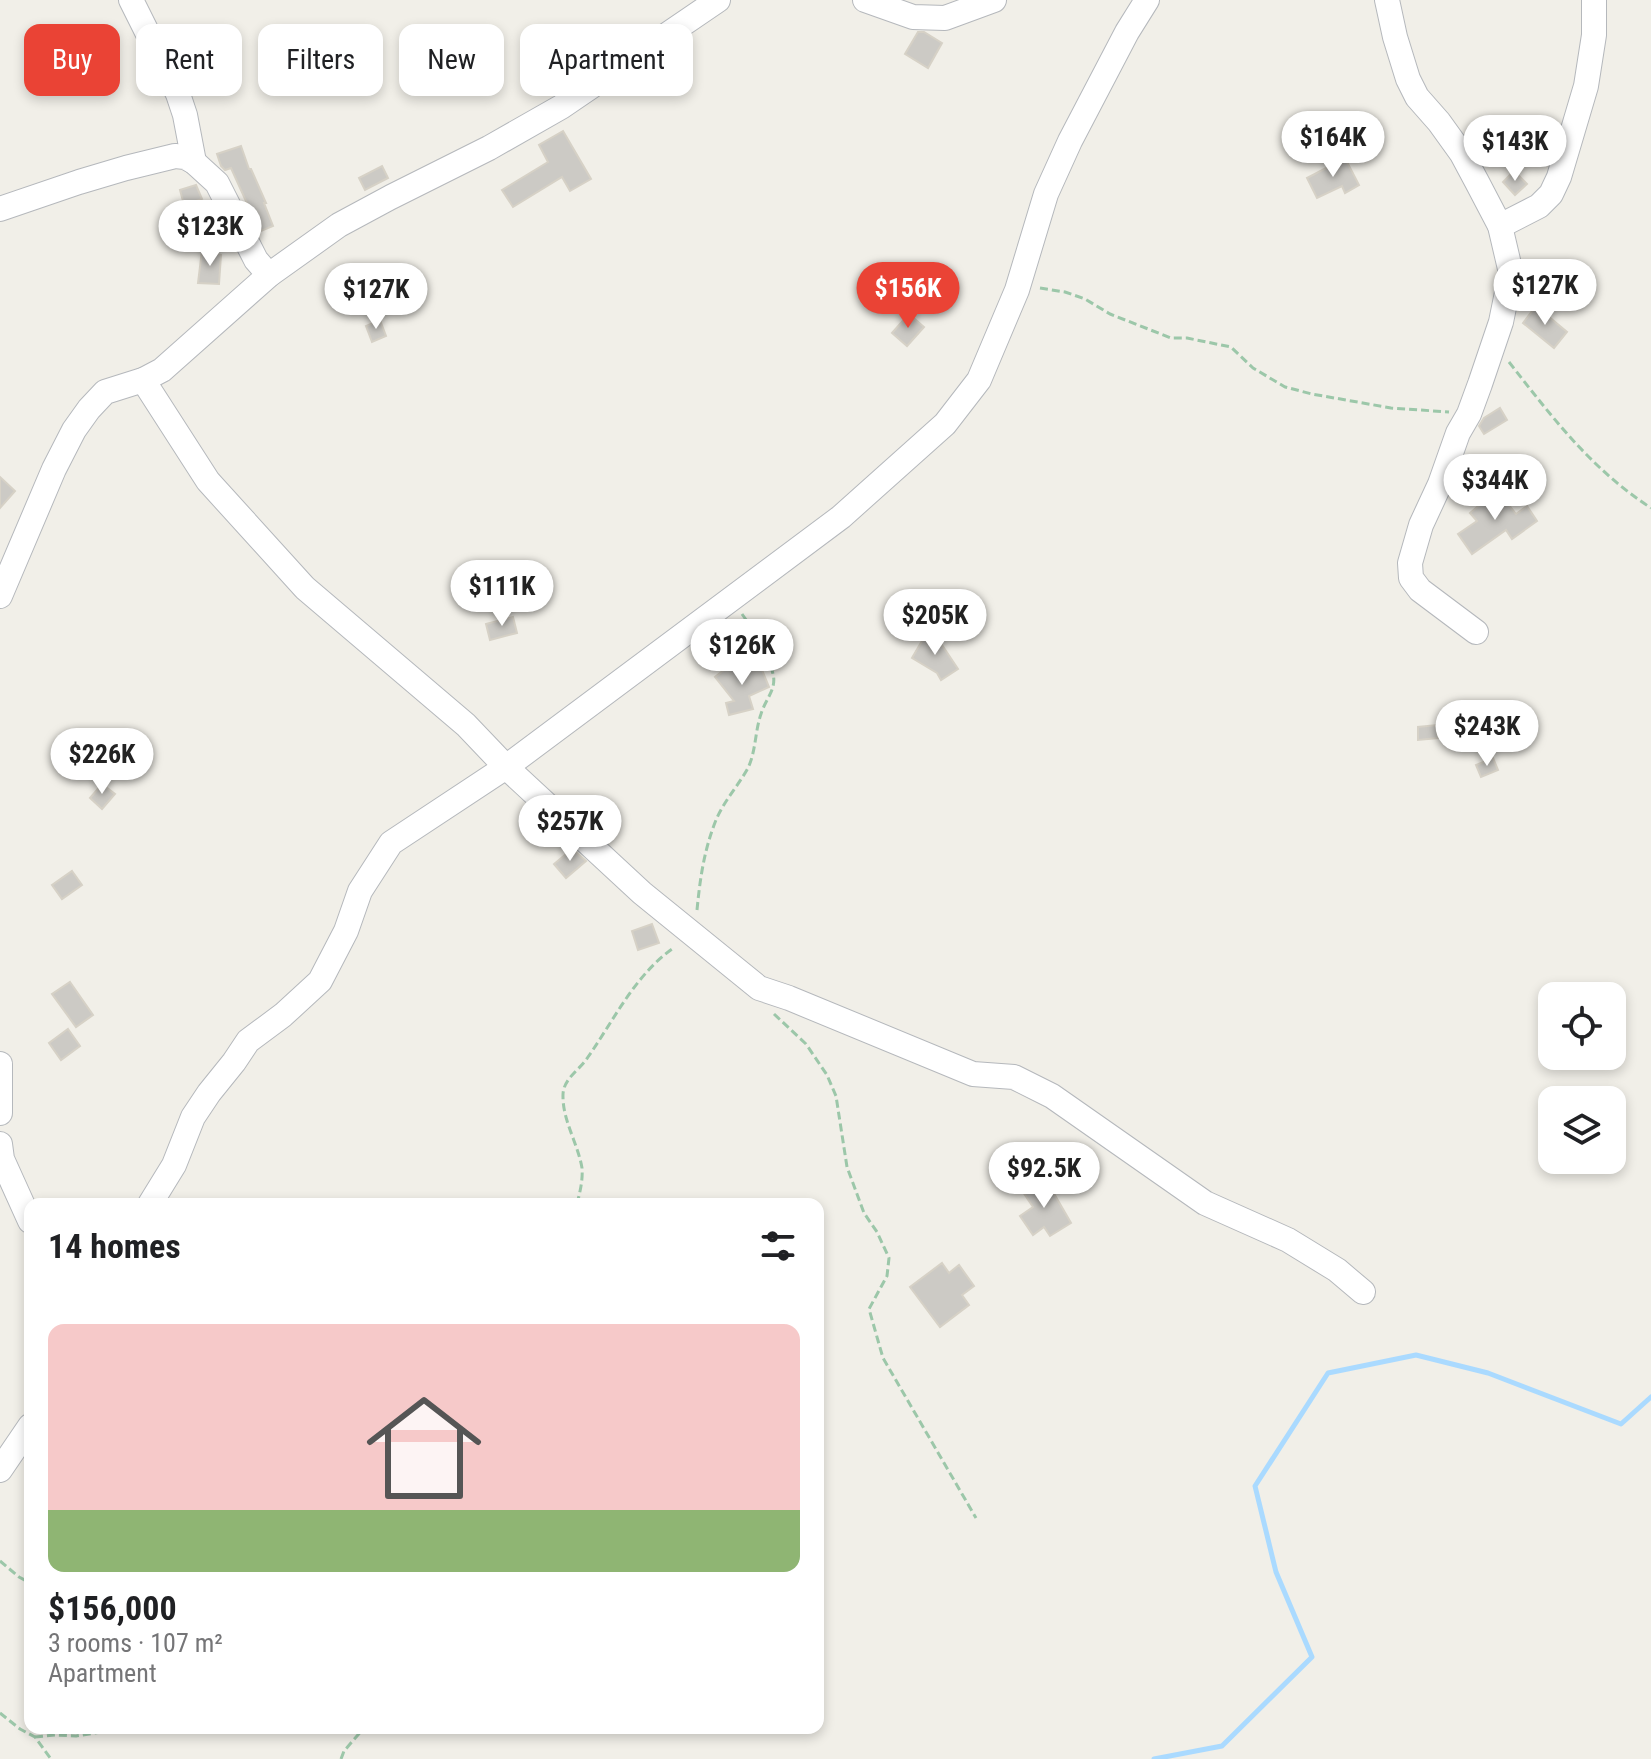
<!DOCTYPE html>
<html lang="en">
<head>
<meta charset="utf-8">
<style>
	body { margin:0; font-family:"Roboto Condensed",sans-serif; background:#f2f2f2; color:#202124; height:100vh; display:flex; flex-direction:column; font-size:30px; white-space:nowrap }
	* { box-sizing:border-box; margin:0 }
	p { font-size:26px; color:#757577 }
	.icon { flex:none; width:44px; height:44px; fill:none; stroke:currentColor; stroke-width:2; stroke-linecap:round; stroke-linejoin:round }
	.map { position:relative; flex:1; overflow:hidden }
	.drawer { position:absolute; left:24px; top:1198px; width:800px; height:536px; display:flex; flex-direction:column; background:#fff; border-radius:16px; box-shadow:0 4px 12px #0003 }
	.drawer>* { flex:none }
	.guide { position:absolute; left:24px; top:24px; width:800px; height:72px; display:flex; gap:16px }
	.fabs { position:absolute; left:1538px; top:982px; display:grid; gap:16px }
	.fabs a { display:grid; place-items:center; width:88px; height:88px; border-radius:16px; background:#fff; box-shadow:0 4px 12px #0003; font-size:40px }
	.price { position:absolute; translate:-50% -68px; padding:0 18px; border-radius:28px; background:#fff; color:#222; font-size:26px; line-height:52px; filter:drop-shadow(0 2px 4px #0008) }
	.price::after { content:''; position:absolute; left:50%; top:48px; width:24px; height:18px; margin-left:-12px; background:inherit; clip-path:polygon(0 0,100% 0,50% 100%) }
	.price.on { background:#ea4335; color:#fff }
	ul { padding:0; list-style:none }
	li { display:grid; align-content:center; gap:16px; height:424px; padding:0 24px }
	li span { display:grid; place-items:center; height:248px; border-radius:16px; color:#555 }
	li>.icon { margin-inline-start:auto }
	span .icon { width:144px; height:144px; fill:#fffc; stroke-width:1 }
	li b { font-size:34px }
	h2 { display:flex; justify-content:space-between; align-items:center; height:96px; padding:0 24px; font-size:34px }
	.chip { padding:0 28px; border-radius:16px; background:#fff; box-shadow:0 4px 12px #0003; font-size:28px; line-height:72px }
	.chip.on { background:#ea4335; color:#fff }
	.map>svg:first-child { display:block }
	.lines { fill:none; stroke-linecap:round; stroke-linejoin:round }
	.stream { stroke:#aadaff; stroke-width:5 }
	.building { fill:#cccac5; stroke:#d6d1c6; stroke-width:2 }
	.minor-casing { stroke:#b5b8bc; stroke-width:26 }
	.path { stroke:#9cc7a9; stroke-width:3; stroke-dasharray:8 4; stroke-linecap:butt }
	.minor { stroke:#fff; stroke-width:24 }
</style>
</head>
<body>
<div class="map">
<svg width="1651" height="1759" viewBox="0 0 1651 1759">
	<rect width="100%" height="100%" fill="#f1efe8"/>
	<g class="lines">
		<path class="stream" d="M1154 1759 1222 1746 1312 1657 1276 1572 1255 1486 1328 1373 1416 1355 1488 1373 1621 1424 1651 1397"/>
	</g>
	<g class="building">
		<path d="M918 32H924L942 43 928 68 905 54Z"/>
		<path d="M563 131 591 179 570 191 562 177 513 207 502 190 548 162 539 145Z"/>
		<path d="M241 146 249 169H251L266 203H264L273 226 261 231 253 209 250 210 231 168 225 170 221 166 217 154Z"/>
		<path d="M1345 158 1359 185 1345 193 1342 186 1317 198 1307 178Z"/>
		<path d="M382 166 388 178 365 190 359 178Z"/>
		<path d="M1514 171 1527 184 1515 195 1503 182Z"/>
		<path d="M196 185 202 199 184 205 180 190Z"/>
		<path d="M202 250 221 255 219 284 198 283Z"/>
		<path d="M1536 306 1567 332 1554 348 1523 323Z"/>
		<path d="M909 314 924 327 907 346 892 333Z"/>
		<path d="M380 320 386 336 372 342 366 326Z"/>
		<path d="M1500 408 1507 420 1484 434 1479 426 1484 418Z"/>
		<path d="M0 477 15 491 0 508Z"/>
		<path d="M1497 490 1516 514 1527 506 1537 521 1512 539 1506 530 1472 554 1458 534 1477 521 1470 513Z"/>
		<path d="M513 617 517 633 490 640 486 624Z"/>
		<path d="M926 634 940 642 958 669 941 680 937 673 912 658Z"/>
		<path d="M733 663 741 673 760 665 769 687 749 696 753 709 729 715 726 703 734 701 715 677Z"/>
		<path d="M1437 725 1438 738 1418 740V727Z"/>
		<path d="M1493 758 1498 770 1481 777 1476 765Z"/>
		<path d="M102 784 115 794 102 809 90 798Z"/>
		<path d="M572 849 586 861 566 878 554 864Z"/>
		<path d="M72 871 82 885 62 899 52 885Z"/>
		<path d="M652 924 659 943 638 950 632 931Z"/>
		<path d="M70 982 93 1015 76 1027 52 994Z"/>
		<path d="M68 1029 80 1046 61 1060 49 1043Z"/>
		<path d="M1045 1178 1071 1223 1050 1236 1044 1227 1033 1235 1020 1216 1033 1207 1023 1192Z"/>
		<path d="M942 1263 949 1273 959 1265 974 1286 962 1295 969 1305 940 1327 910 1287Z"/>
	</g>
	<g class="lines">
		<g class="minor-casing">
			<g id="minor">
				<path d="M131 0 178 94 185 115 194 162"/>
				<path d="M865 0 913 17 945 18 994 0"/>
				<path d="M1387 0 1395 37 1408 79 1417 97 1439 122 1462 154 1477 182 1500 226 1511 273 1501 322 1480 384 1469 414 1458 433 1440 484 1421 525 1410 563 1411 578 1420 590 1476 632"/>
				<path d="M0 209 79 182 126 168 175 156 185 157 194 162 217 183 256 260 269 275"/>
				<path d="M1500 226 1539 206 1551 194 1559 177 1586 86 1594 35V0"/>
				<path d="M143 380 208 481 305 588 466 725 506 767 642 893 759 988 789 998 973 1074 1014 1077 1052 1096 1205 1203 1288 1240 1337 1270 1363 1292"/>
				<path d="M0 596 54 469 74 430 89 409 105 392 143 380 162 370 269 275 339 225 391 197 489 148 561 107 718 0"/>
				<path d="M0 1064V1113"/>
				<path d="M0 1144 2 1159 30 1221"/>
				<path d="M150 1204 174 1165 193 1117 209 1093 234 1062 248 1041 283 1015 320 981 346 931 360 891 391 843 506 767 841 517 945 424 979 380 1017 290 1046 194 1070 141 1127 32 1147 0"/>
				<path d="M0 1470 30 1426"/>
			</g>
		</g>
		<g class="path">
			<path d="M1040 288 1065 292 1085 299 1110 314 1171 338H1187L1231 347 1253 368 1285 387 1312 394 1391 408 1449 412"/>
			<path d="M1509 362C1552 417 1591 469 1651 508"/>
			<path d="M697 910C700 879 704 850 716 820 724 801 738 786 748 768 756 751 755 731 761 714 765 700 777 689 773 674 769 657 752 628 742 614"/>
			<path d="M774 1014 806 1044 827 1075 836 1096 847 1167 864 1213 877 1232 889 1258 887 1276 869 1309 883 1358 976 1518"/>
			<path d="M577 1204C580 1192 583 1180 582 1168 578 1144 563 1121 563 1097 562 1079 579 1071 588 1057 614 1020 636 973 675 947"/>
			<path d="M0 1561 19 1577 30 1583"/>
			<path d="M0 1713 20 1729 35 1737 51 1759"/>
			<path d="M35 1737 56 1735 76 1736 126 1728"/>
			<path d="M341 1759 344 1751 364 1728"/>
		</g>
		<use href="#minor" class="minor"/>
	</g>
</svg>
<div class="fabs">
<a><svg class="icon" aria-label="locate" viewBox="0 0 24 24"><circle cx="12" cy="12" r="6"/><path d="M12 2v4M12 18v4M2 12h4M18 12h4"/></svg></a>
<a><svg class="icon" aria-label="layers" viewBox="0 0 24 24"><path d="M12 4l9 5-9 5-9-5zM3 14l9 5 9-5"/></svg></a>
</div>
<b class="price" style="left:1333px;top:179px">$164K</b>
<b class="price" style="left:1515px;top:183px">$143K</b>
<b class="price" style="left:210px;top:268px">$123K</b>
<b class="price" style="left:1545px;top:327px">$127K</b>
<b class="price on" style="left:908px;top:330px">$156K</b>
<b class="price" style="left:376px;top:331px">$127K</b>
<b class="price" style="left:1495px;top:522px">$344K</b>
<b class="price" style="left:502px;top:628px">$111K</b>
<b class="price" style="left:935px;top:657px">$205K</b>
<b class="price" style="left:742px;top:687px">$126K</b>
<b class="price" style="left:1487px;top:768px">$243K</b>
<b class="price" style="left:102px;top:796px">$226K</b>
<b class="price" style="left:570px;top:863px">$257K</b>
<b class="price" style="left:1044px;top:1210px">$92.5K</b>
<div class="guide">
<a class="chip on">Buy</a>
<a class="chip">Rent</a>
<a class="chip">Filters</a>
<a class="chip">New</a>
<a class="chip">Apartment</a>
</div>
<section class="drawer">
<h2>14 homes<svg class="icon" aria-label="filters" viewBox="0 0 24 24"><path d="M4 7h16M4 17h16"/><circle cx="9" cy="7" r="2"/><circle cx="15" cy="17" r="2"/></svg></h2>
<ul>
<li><span style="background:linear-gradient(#f6c9c9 75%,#8fb573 0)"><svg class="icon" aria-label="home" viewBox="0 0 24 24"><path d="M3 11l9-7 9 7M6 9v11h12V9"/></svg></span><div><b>$156,000</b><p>3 rooms · 107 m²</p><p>Apartment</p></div></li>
</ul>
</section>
</div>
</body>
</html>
